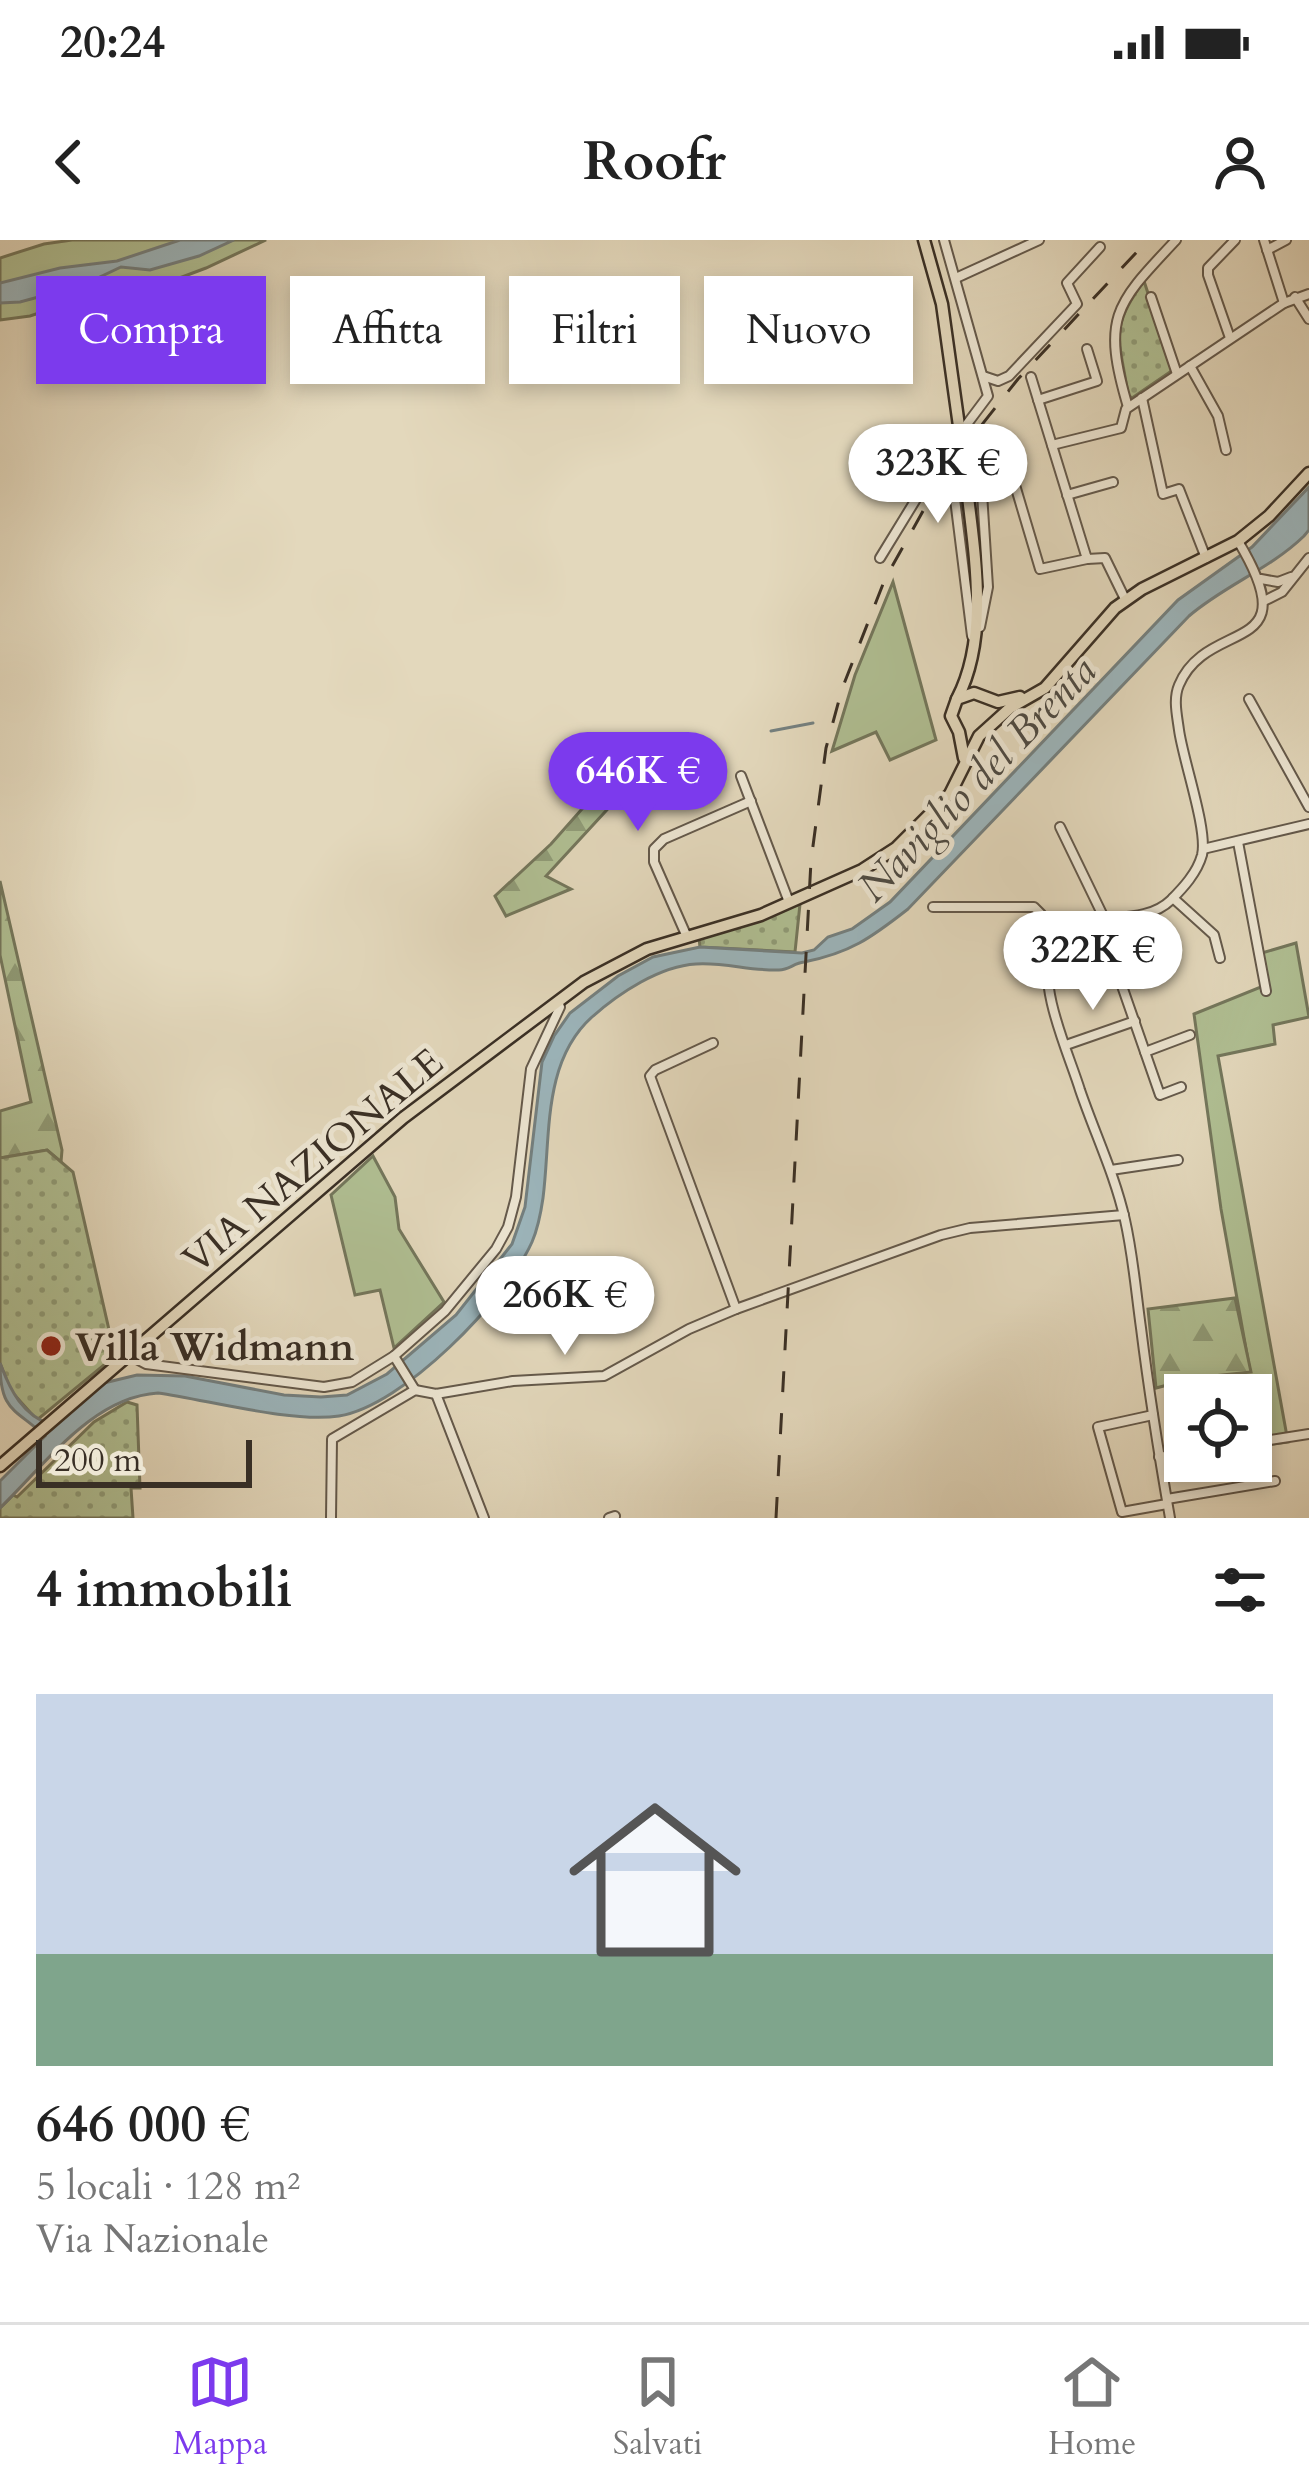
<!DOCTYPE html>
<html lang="it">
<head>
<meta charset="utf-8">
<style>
	body { margin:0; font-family:Cardo,serif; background:#f6f6f6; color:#222; height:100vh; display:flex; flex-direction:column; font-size:45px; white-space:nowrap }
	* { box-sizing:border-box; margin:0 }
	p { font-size:39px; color:#767676 }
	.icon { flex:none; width:66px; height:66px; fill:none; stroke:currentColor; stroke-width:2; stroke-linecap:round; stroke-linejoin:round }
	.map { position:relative; height:1278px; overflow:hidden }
	.side { display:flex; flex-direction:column; background:#fff; flex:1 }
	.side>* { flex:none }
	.guide { position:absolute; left:36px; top:36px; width:1239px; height:108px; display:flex; gap:24px }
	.controls { position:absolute; left:1164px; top:1134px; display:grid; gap:24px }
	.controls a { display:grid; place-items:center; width:108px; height:108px; border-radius:0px; background:#fff; box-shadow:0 6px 18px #0003; font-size:60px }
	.scale { position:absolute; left:36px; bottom:30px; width:216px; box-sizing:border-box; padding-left:12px; border:6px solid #392f25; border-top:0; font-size:33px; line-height:42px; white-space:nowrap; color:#392f25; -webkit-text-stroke:9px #ede6d3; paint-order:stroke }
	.price { position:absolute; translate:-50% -102px; padding:0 27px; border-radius:42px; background:#fff; color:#222; font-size:39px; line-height:78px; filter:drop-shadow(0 3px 6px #0008) }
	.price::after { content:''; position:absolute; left:50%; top:72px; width:36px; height:27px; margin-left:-18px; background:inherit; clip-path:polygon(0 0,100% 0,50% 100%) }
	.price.on { background:#7c3aed; color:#fff }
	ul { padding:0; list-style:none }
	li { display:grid; align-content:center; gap:24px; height:636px; padding:0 36px }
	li+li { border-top:3px solid #e0e0e0 }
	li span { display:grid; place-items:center; height:372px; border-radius:0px; color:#555 }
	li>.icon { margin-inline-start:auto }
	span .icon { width:216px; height:216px; fill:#fffc; stroke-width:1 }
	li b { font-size:51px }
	h2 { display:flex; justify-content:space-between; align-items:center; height:144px; padding:0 36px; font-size:51px }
	.tag { padding:0 42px; border-radius:0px; background:#fff; box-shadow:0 6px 18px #0003; font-size:42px; line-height:108px }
	.tag.on { background:#7c3aed; color:#fff }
	.status { display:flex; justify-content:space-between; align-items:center; height:84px; padding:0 60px; background:#fff; direction:ltr }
	.status svg { height:33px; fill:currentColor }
	header { display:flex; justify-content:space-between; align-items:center; height:156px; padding:0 36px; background:#fff; font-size:54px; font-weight:700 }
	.dock { display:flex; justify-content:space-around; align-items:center; height:168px; border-top:3px solid #e0e0e0; background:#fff; font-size:33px; color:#767676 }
	.dock a { display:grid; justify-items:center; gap:6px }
	.dock .on { color:#7c3aed }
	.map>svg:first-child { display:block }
	.green { fill:#b0bf93; stroke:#74775c; stroke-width:3 }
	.forest { fill:url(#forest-firs); stroke:#74775c; stroke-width:3 }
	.park { fill:url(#park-dots); stroke:#74775c; stroke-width:3 }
	.water { fill:#9cb6bd; stroke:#748080; stroke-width:3 }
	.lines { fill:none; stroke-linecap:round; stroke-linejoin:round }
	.stream { stroke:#748080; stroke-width:3 }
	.major-tunnel { stroke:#c1b69e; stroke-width:10; stroke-dasharray:10 5; stroke-linecap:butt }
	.minor-casing { stroke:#64594b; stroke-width:12 }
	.major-casing { stroke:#392f25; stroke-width:15 }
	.minor { stroke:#ede6d3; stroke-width:8 }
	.major { stroke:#e3d8bc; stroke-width:10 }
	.rail { stroke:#392f25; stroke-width:3; stroke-dasharray:21 21; stroke-linecap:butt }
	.poi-dot { fill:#8f2418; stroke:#ede6d3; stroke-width:4.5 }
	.labels { text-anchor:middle; stroke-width:10; stroke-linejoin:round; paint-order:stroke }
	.street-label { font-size:39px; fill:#392f25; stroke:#ede6d3 }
	.poi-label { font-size:39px; font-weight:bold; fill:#392f25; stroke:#ede6d3; text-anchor:start }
	.water-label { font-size:42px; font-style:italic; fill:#4d4a43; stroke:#ede6d3 }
</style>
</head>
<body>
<div class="status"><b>20:24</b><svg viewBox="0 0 49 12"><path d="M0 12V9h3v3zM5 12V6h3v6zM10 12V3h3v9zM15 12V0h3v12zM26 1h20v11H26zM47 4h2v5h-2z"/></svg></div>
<header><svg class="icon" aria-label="back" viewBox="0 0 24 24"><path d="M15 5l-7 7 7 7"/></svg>Roofr<svg class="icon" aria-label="person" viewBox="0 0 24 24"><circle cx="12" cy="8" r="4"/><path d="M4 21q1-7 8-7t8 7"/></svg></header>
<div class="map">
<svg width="1309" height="1278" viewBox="0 0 1309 1278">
	<defs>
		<pattern id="forest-firs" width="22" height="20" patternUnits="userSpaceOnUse" patternTransform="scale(3)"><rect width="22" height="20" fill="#b0bf93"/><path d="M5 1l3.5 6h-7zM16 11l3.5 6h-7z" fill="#909c78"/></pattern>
		<pattern id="park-dots" width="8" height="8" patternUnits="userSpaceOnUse" patternTransform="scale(3)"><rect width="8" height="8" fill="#b0bf93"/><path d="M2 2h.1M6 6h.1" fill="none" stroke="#909c78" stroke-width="1.8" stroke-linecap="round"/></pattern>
	</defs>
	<rect width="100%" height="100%" fill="#e3d8bc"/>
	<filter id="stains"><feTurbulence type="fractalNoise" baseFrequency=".00167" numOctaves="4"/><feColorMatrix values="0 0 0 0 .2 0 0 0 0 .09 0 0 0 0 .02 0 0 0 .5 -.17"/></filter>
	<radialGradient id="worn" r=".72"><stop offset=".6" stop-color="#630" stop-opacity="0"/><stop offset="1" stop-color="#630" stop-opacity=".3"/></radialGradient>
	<g class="green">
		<path d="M72 0H266L206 28 137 54 72 62 30 76 0 80V18L44 4Z"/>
		<path d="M893 342 936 500 890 520 876 492 832 511 855 435Z"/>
		<path d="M1296 703 1309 777 1273 785 1275 804 1218 816 1288 1202 1251 1207V1155H1198L1195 1139 1250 1131 1221 969 1194 774 1261 747 1262 713Z"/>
		<path d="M373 916 395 957 399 989 444 1062 394 1108 380 1050 355 1055 331 955Z"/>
	</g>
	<g class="forest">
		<path d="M642 516 650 523 546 636 571 649 506 676 495 656 551 604 613 534Z"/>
		<path d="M0 641 62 910 61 922 47 910 0 918V871L31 862 0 715Z"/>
		<path d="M1235 1058 1251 1132 1194 1138 1156 1148 1148 1069Z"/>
	</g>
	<g class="park">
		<path d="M1144 41 1173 130 1132 158 1128 155C1120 99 1108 89 1144 41Z"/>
		<path d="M800 664 795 712 700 707 699 698Z"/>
		<path d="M47 910 73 932 115 1116 37 1180 11 1151 0 1123V918Z"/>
		<path d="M127 1162 137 1165 140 1248H131L133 1278H0V1268L13 1255 17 1257 94 1182Z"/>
	</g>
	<g class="water">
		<path d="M180 0H234L199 16 150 30 121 27 83 45 20 62 0 63V43L60 28 117 21Z"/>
		<path d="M1309 247V290L1304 296C1270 329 1225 345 1189 376L908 669C871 698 850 713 804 722 794 723 789 730 779 730 751 731 724 722 696 724 660 726 619 753 592 777 542 822 551 896 543 958 541 972 538 988 532 1002 506 1060 403 1166 339 1176 291 1183 208 1160 158 1153 92 1157 45 1225 0 1268V1241L45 1196C15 1168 0 1172 0 1123 10 1150 23 1176 52 1185L104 1143 137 1135 185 1136 284 1155 321 1157 347 1155 387 1134 456 1075 512 1004 525 967 542 822 554 796 570 773 618 736 653 717 700 707 802 713 814 710 828 697 852 689 890 662 1178 360 1252 307Z"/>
	</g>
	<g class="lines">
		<path class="stream" d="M771 491 813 483"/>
		<path class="major-tunnel" d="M959 186 965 230"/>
		<g class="minor-casing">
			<g id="minor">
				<path d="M1264 0 1284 63"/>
				<path d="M1267 10 1286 0"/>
				<path d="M956 38 1039 0"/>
				<path d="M1151 57 1177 134"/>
				<path d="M1295 57 1309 79"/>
				<path d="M1230 98 1208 35V28L1235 0"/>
				<path d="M1190 126 1218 176 1226 210"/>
				<path d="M983 136 998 141 1009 136 1077 64 1067 43 1100 7"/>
				<path d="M1031 137 1087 319 1105 318 1125 359"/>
				<path d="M1142 158 1163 254 1179 249 1206 318"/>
				<path d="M1038 160 1097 141 1087 109"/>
				<path d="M1128 167C1101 76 1116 64 1176 0"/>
				<path d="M987 195 997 194 1001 198 1040 329 1087 319"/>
				<path d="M1052 205 1121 188 1126 169 1284 63 1309 54"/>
				<path d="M979 206 988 347 980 387"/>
				<path d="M1067 255 1113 242"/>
				<path d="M880 318 940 220 988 156 944 0"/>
				<path d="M1261 339 1278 342 1291 337"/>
				<path d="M1266 360 1282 352 1309 318"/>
				<path d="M972 396 953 243 987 195"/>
				<path d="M1249 459 1309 567"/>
				<path d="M741 536 789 662"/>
				<path d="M1060 587 1105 680"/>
				<path d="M1238 602 1266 751"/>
				<path d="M1203 609 1309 584"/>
				<path d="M1173 658 1214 695 1220 718"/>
				<path d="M933 667H1034L1041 674 1047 700 1054 704"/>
				<path d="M1099 680 1160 855 1181 847"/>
				<path d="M687 697 654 622V609L664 599 751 561"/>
				<path d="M713 803 655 830 650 836 736 1069"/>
				<path d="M1066 805 1135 781"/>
				<path d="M1145 812 1190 795"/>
				<path d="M1111 930 1178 920"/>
				<path d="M129 1115 146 1124 324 1147 352 1142 394 1116 445 1071 496 1009 508 987 516 957 531 829 560 767 558 762"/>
				<path d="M394 1116 415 1150"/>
				<path d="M436 1154 484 1278"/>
				<path d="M1153 1175 1098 1187 1122 1272 1167 1264"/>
				<path d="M1251 1203 1309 1194"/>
				<path d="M1159 1217 1185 1213"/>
				<path d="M1167 1259 1275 1241"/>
				<path d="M331 1278 332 1199 415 1150 436 1154 513 1141 604 1136 689 1089 736 1069 941 995 970 988 1124 975"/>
				<path d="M609 1278 615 1276"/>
				<path d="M1170 1278C1159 1215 1149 1152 1141 1088 1136 1052 1133 1015 1125 980 1115 935 1095 894 1080 850 1069 814 1037 746 1051 709 1071 661 1137 693 1171 660 1183 648 1197 633 1202 615 1208 590 1183 520 1179 490 1177 475 1173 459 1179 445 1208 376 1309 419 1238 301"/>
			</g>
		</g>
		<g class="major-casing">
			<g id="major">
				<path d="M924 0 942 64 959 186"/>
				<path d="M957 459C992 392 972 302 965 230"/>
				<path d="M964 518 959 492 951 476 957 459 974 453 998 462 1020 457"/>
				<path d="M0 1226 403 878 584 742 647 709 761 675 862 630 896 608 950 554 979 496 1010 468 1045 448 1115 368 1142 349 1238 301 1269 276 1309 233"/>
			</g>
		</g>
		<use href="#minor" class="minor"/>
		<use href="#major" class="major"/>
		<path class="rail" d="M776 1278 811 621 826 508 842 449 885 339 946 230 1018 139 1148 0"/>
	</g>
	<circle class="poi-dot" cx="51" cy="1106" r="12"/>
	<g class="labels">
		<g class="street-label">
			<text transform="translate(312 920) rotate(-40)" y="14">VIA NAZIONALE</text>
		</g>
		<g class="poi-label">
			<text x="75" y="1120">Villa Widmann</text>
		</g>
		<g class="water-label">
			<text transform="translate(976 538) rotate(-46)" y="15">Naviglio del Brenta</text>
		</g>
	</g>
	<rect width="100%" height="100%" filter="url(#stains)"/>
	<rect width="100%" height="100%" fill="url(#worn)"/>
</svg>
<div class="controls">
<a><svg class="icon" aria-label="locate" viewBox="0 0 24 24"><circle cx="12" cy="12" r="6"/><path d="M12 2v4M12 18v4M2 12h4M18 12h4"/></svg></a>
</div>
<div class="scale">200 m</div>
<b class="price" style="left:938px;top:286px">323K €</b>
<b class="price on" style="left:638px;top:594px">646K €</b>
<b class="price" style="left:1093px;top:773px">322K €</b>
<b class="price" style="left:565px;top:1118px">266K €</b>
<div class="guide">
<a class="tag on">Compra</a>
<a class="tag">Affitta</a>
<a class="tag">Filtri</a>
<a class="tag">Nuovo</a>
</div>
</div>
<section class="side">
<h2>4 immobili<svg class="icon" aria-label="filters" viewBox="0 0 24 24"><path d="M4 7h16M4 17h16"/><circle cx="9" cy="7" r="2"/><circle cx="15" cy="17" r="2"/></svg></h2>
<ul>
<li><span style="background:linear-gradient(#c9d6e8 70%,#7fa58c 0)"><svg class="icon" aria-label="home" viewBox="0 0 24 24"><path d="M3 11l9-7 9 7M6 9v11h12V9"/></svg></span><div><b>646 000 €</b><p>5 locali · 128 m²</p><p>Via Nazionale</p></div></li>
</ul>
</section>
<nav class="dock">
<a class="on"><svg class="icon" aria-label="map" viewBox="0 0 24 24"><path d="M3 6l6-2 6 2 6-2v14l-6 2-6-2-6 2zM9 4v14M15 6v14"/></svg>Mappa</a>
<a><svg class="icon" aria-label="saved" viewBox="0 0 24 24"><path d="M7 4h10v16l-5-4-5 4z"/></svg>Salvati</a>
<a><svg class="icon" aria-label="home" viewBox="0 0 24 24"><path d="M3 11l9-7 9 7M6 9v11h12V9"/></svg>Home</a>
</nav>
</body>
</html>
